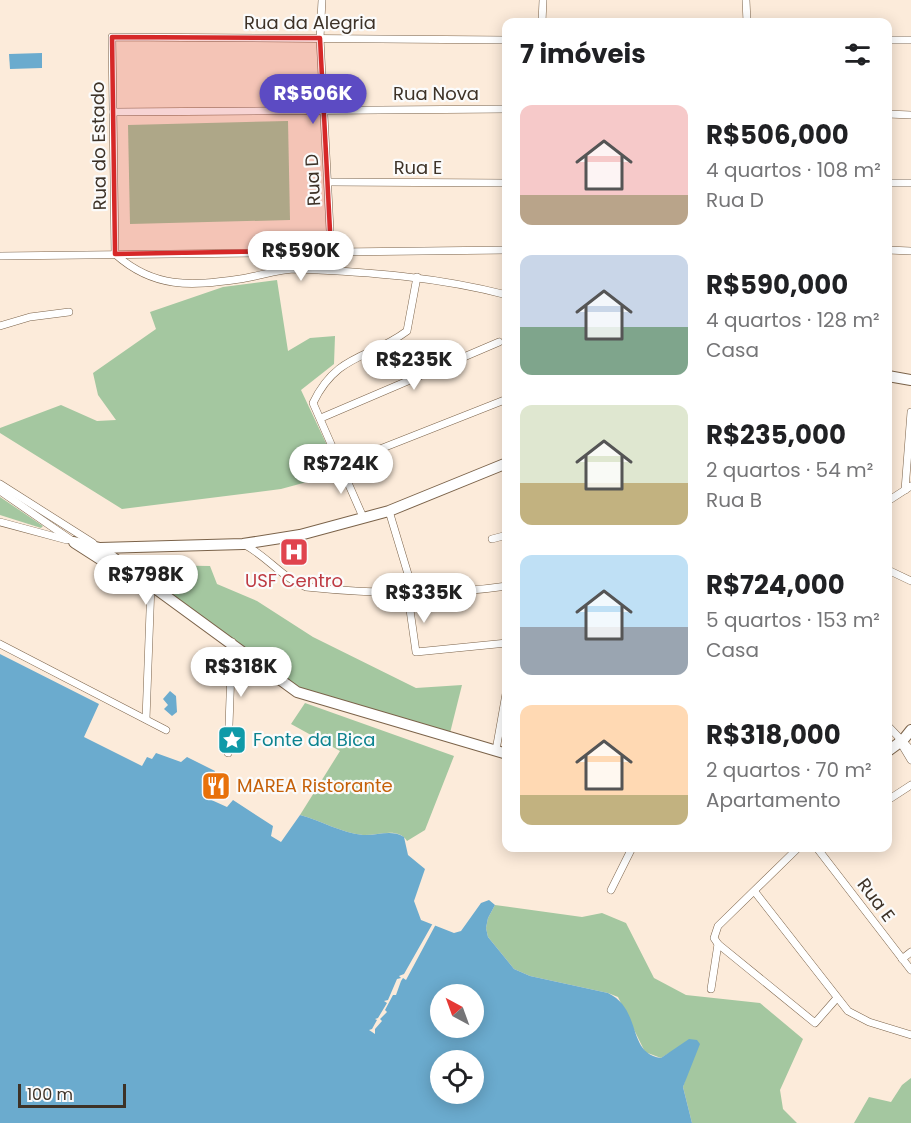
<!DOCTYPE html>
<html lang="pt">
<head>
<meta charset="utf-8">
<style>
	body { margin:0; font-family:Poppins,sans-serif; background:#f2f2f2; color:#202124; height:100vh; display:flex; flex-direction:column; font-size:22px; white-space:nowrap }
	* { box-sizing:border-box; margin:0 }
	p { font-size:20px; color:#757577 }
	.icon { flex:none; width:33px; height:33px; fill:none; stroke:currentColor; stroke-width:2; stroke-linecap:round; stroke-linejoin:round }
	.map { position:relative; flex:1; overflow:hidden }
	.sheet { position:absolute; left:502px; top:18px; width:390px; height:834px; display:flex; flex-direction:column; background:#fff; border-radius:12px; box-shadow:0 3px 15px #0003 }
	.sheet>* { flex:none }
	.needle { width:39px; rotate:319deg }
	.buttons { position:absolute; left:430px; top:984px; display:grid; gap:12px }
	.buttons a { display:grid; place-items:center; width:54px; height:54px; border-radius:50%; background:#fff; box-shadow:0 3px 15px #0003; font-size:30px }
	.scale { position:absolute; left:18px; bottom:15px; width:108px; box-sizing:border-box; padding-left:6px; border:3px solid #3d3227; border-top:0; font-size:16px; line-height:21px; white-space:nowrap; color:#3d3227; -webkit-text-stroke:4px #fbfbfb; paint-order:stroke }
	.price { position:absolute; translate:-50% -51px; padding:0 14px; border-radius:21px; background:#fff; color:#222; font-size:20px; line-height:39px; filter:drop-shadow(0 2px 3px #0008) }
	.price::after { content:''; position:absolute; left:50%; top:36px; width:18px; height:14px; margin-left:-9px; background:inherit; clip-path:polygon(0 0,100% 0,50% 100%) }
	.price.active { background:#5c4bc3; color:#fff }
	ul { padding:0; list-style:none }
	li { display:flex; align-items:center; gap:18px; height:150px; padding:0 18px }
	li span { display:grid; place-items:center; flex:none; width:168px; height:120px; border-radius:12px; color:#555 }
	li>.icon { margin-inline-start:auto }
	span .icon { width:72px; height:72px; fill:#fffc; stroke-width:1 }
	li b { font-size:26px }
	h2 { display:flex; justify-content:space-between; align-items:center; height:72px; padding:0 18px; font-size:26px }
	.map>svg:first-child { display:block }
	.green { fill:#a4c7a0 }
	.water { fill:#6babce; fill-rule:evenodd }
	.pier { fill:#fcebda }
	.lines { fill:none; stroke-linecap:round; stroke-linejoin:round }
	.street-casing { stroke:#7b634a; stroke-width:8 }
	.secondary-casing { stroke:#7b634a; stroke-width:12 }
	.primary-casing { stroke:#7b634a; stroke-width:12 }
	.street { stroke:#fff; stroke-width:7 }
	.secondary { stroke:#fff; stroke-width:10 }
	.primary { stroke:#fff; stroke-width:10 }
	.marked { fill:#d62828; fill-opacity:0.2; stroke:#d62828; stroke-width:4.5; stroke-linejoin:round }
	.labels { text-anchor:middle; stroke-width:4.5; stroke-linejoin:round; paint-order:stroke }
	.street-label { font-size:18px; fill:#3d3227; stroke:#fbfbfb }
	.health-label { font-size:18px; fill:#be3a42; stroke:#fbfbfb }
	.culture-label { font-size:18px; fill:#0d838f; stroke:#fbfbfb; text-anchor:start }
	.food-label { font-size:18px; fill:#c56008; stroke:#fbfbfb; text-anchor:start }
</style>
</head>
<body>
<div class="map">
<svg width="911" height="1123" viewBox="0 0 911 1123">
	<rect width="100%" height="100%" fill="#fcebda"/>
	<g class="green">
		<path d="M288 121 290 220 130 224 128 125Z"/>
		<path d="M277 280 288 351 310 338 335 336 334 364 301 390 340 473 281 489 122 509 0 433V428L61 405 97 421 116 420 98 395 93 373 156 329 150 312 223 287Z"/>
		<path d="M0 497 43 526 41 528 0 515Z"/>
		<path d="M145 565 210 566 217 584 257 601 313 637 416 688 462 685 450 733 303 690 141 573Z"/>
		<path d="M305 703 454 756 425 830 407 841C398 826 377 836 363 835 341 833 320 820 300 815L340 751 291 724Z"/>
		<path d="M495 905 582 917 602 913 626 923 654 978 686 995 760 1003 803 1039 780 1090 783 1109 797 1123H692L683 1087 687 1074 669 1053 661 1058 645 1052 618 997 608 993 530 976 514 969 488 937 486 928 488 918Z"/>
		<path d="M911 1078V1123H854L869 1097 891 1102 902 1085Z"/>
	</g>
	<g class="water">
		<path d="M42 53V68L10 69 9 54Z"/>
		<path d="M0 654 99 704 84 737 142 766 147 757 152 759 156 753 181 762 187 757 215 771 207 798 227 807 233 800 273 826 271 836 281 842 300 815C320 820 341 833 363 835 377 836 391 829 404 837L408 855 425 869 414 901 421 920 454 933 461 931 481 903 489 900 495 905 488 918 486 928 488 937 514 969 530 976 608 993C643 1010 626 1053 661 1058L689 1039 697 1040 700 1044 683 1087 692 1123H0ZM441 994H474V1028H441ZM441 1060H474V1094H441Z"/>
		<path d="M170 691 176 696 177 712 172 716 164 709 168 705 163 699Z"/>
	</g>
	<path class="pier" d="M433 923 436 924 406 980 403 978 401 981 396 995H393L385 1010 387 1012 380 1019 382 1021 375 1029V1034L369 1030 372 1029 377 1020 375 1019 378 1018 387 1003 384 1001 388 1000 397 979 401 978 399 976 404 974Z"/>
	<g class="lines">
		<g class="street-casing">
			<g id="street">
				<path d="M322 0 320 38 331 250"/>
				<path d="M746 0 747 22"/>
				<path d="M542 22 543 0"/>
				<path d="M507 40 112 37 115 254C154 289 191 286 240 279 260 276 278 269 298 269 369 272 438 277 507 295"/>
				<path d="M888 40H911"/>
				<path d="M113 112 507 109"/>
				<path d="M888 114 911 115"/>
				<path d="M328 182 507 183"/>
				<path d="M888 183H911"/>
				<path d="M888 250 911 251"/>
				<path d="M0 256 507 250"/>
				<path d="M0 326 30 317 69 312"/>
				<path d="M321 418 499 342"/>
				<path d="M342 464 507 399"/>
				<path d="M0 484 93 543"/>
				<path d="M905 490 911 412"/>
				<path d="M0 491 74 542"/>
				<path d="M888 501 911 486"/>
				<path d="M389 511 414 594 409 603 416 652 507 643"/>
				<path d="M363 517 313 403C337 353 370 359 407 331L417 277"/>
				<path d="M0 522 67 540"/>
				<path d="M492 539 507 535"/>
				<path d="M245 545C268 557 282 578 306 587 373 594 440 596 507 586"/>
				<path d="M888 570 911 581"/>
				<path d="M0 644 166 730"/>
				<path d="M146 719 151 584"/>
				<path d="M888 726 911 750"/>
				<path d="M899 740 911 760"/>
				<path d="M496 750 507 688"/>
				<path d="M228 753 232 642"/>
				<path d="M888 800 911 785"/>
				<path d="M817 848 911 970"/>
				<path d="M611 890 632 848"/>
				<path d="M755 892 848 1011 869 1022 911 1035"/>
				<path d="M718 944 815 1023 836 999"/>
				<path d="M902 959 911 952"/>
				<path d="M711 989 718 944 714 938 718 926 798 848"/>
			</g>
		</g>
		<g class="secondary-casing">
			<g id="secondary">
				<path d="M75 543 142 586"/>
				<path d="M100 548 297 692 507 754"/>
				<path d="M888 751 903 740 911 730"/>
			</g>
		</g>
		<g class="primary-casing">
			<g id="primary">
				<path d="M888 376 911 380"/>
				<path d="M74 542 100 548 243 544 300 535 389 511 507 463"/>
			</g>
		</g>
		<use href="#street" class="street"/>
		<use href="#secondary" class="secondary"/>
		<use href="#primary" class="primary"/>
	</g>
	<path class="marked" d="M112 37 320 38 331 250 115 254Z"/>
	<defs>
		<g id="hospital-square" transform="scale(1.5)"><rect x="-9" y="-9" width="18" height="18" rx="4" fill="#e0444e" stroke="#fbfbfb"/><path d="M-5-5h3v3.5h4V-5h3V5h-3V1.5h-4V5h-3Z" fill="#fff"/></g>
		<g id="sight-square" transform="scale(1.5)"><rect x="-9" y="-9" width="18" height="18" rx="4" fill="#0f9aa8" stroke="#fbfbfb"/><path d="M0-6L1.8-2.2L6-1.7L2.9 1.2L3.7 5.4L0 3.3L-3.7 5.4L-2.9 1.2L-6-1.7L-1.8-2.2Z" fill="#fff"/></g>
		<g id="restaurant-square" transform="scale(1.5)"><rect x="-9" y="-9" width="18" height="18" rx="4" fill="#e8710a" stroke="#fbfbfb"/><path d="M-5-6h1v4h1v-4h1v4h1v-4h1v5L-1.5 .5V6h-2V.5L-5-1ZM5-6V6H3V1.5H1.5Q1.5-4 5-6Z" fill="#fff"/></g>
	</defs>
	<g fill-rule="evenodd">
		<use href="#hospital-square" x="294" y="552"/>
		<use href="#sight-square" x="232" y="740"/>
		<use href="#restaurant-square" x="216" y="786"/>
	</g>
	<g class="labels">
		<g class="street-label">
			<text x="310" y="29">Rua da Alegria</text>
			<text x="436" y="100">Rua Nova</text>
			<text transform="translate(99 146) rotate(-91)" y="6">Rua do Estado</text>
			<text x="418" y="174">Rua E</text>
			<text transform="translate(313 180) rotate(-93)" y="6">Rua D</text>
			<text transform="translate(876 900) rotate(53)" y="6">Rua E</text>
		</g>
		<g class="health-label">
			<text x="294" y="587">USF Centro</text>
		</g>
		<g class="culture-label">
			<text x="253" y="746">Fonte da Bica</text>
		</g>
		<g class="food-label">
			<text x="237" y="792">MAREA Ristorante</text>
		</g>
	</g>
</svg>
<div class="buttons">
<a><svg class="needle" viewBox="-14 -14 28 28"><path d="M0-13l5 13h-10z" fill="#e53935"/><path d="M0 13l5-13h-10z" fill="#757577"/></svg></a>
<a><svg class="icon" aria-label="locate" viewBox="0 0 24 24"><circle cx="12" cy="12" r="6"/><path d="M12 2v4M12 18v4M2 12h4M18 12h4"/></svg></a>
</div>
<div class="scale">100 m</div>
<b class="price active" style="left:313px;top:125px">R$506K</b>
<b class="price" style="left:301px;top:282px">R$590K</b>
<b class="price" style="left:414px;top:391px">R$235K</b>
<b class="price" style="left:341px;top:495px">R$724K</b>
<b class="price" style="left:146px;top:606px">R$798K</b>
<b class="price" style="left:424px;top:624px">R$335K</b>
<b class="price" style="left:241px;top:698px">R$318K</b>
<section class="sheet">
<h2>7 imóveis<svg class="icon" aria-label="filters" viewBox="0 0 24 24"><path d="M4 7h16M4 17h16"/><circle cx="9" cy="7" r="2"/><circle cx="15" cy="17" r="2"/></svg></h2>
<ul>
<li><span style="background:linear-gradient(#f6c9c9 75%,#b9a48a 0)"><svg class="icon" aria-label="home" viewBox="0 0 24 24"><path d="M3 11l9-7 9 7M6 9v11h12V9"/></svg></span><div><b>R$506,000</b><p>4 quartos · 108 m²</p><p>Rua D</p></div></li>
<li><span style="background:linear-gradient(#c9d6e8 60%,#7fa58c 0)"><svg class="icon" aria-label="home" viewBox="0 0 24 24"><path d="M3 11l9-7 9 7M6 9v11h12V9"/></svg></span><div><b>R$590,000</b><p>4 quartos · 128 m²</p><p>Casa</p></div></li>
<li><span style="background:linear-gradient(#dfe7d0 65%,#c2b280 0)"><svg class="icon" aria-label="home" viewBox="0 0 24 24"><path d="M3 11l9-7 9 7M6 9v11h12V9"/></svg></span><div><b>R$235,000</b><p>2 quartos · 54 m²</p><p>Rua B</p></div></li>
<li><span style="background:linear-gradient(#bfe0f5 60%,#9aa5b1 0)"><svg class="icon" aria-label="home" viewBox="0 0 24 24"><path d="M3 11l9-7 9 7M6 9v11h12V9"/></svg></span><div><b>R$724,000</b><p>5 quartos · 153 m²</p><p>Casa</p></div></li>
<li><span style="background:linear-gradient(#ffd9b3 75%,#c2b280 0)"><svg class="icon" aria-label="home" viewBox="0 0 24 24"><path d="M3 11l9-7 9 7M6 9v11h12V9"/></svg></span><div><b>R$318,000</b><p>2 quartos · 70 m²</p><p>Apartamento</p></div></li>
</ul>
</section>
</div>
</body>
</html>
